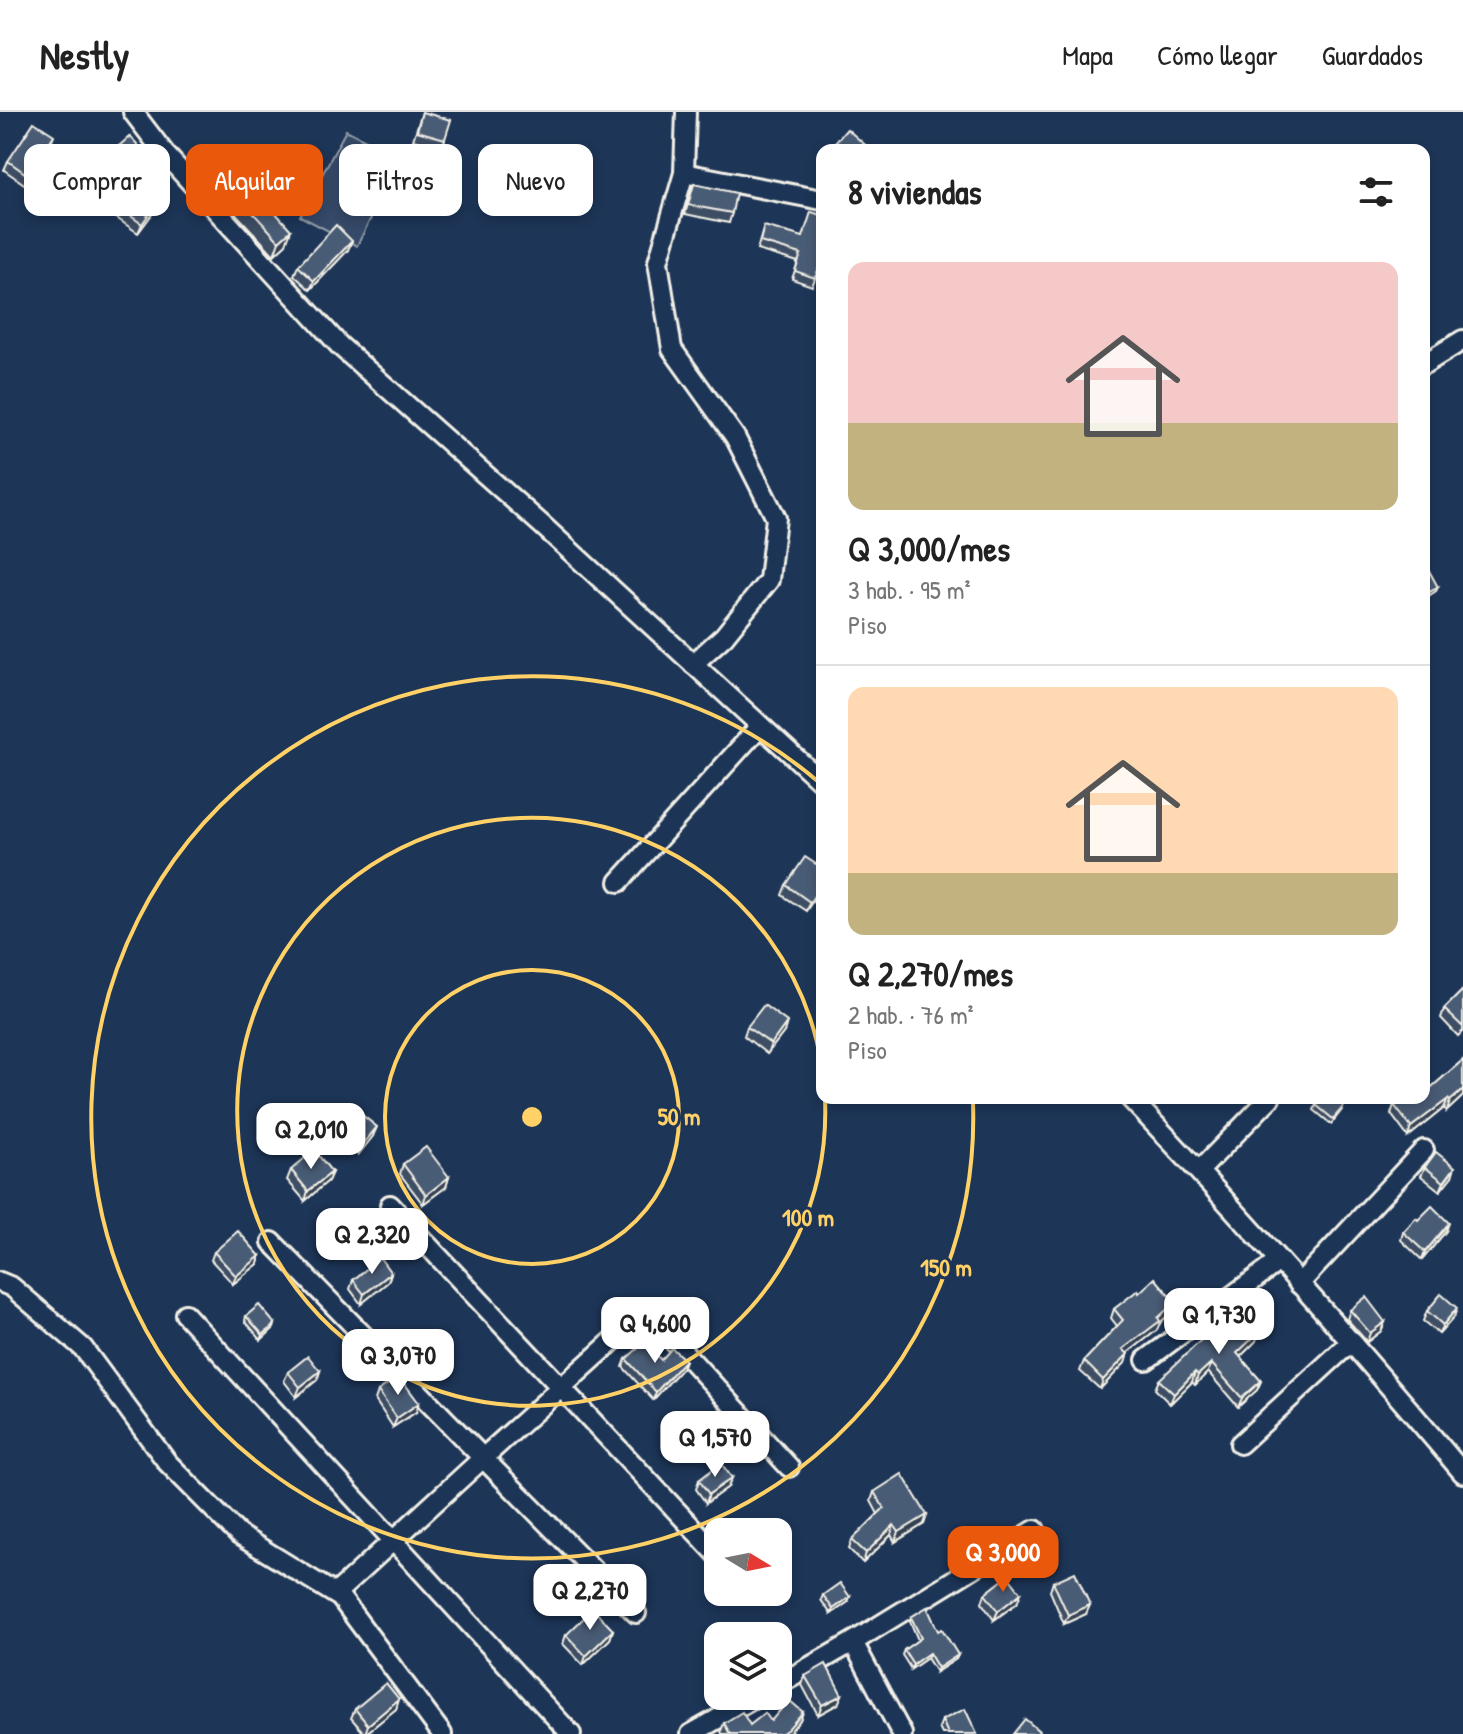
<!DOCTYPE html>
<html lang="es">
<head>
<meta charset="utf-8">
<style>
	body { margin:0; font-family:"Patrick Hand",sans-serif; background:#f6f6f6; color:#222; height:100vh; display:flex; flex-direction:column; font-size:30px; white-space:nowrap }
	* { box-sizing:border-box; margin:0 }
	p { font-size:26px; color:#767676 }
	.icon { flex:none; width:44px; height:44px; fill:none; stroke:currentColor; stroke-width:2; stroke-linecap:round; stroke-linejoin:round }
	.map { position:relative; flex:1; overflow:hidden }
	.drawer { position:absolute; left:816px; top:32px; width:614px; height:960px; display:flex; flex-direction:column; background:#fff; border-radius:16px; box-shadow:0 4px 12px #0003 }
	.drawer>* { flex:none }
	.top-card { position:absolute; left:24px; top:32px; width:672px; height:72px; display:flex; gap:16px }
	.needle { width:52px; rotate:100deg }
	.fabs { position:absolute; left:704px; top:1406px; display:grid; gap:16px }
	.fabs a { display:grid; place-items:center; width:88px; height:88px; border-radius:16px; background:#fff; box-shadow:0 4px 12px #0003; font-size:40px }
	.price { position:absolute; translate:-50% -68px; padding:0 18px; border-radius:16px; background:#fff; color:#222; font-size:26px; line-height:52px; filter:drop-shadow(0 2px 4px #0008) }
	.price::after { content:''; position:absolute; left:50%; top:48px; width:24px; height:18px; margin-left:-12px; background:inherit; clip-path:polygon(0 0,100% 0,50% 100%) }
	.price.active { background:#ea580c; color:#fff }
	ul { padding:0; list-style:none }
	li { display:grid; align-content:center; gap:16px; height:424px; padding:0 32px }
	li+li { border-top:2px solid #e0e0e0 }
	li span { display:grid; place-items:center; height:248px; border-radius:16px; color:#555 }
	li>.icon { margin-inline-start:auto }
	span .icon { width:144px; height:144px; fill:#fffc; stroke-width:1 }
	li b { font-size:34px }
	h2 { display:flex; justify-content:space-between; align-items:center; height:96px; padding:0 32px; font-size:34px }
	.pill { padding:0 28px; border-radius:16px; background:#fff; box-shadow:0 4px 12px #0003; font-size:28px; line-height:72px }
	.pill.active { background:#ea580c; color:#fff }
	header { display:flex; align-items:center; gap:48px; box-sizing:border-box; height:112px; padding:0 40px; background:#fff; border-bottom:2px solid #e0e0e0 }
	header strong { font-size:38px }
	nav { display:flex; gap:44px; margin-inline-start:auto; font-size:28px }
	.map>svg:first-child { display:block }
	.green { fill:#354a67; stroke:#949ea8; stroke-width:2 }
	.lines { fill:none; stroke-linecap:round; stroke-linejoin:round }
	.street-casing { stroke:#f4f1e8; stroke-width:24 }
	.street { stroke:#1d3557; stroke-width:18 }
	.wall { fill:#3e4e64; stroke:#f4f1e8; stroke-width:2 }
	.shaded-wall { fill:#324051; stroke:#f4f1e8; stroke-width:2 }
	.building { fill:#485b74; stroke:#f4f1e8; stroke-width:2 }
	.ring { fill:none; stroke:#ffd166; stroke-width:4 }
	.centre { fill:#ffd166; stroke:#1d3557; stroke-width:4 }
	.ring-label { font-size:24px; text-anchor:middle; font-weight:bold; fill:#ffd166; stroke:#1d3557; stroke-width:6; stroke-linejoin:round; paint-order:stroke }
</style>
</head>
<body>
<header>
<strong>Nestly</strong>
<nav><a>Mapa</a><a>Cómo llegar</a><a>Guardados</a></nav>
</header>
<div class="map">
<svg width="1463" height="1622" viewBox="0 0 1463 1622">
	<rect width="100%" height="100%" fill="#1d3557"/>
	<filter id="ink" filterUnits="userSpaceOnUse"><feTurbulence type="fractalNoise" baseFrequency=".0125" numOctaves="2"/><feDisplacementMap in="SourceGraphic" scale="16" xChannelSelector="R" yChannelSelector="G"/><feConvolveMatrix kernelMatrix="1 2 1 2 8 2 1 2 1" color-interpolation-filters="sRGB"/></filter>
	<g filter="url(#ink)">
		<path class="green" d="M346 18 401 46 357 134 300 104Z"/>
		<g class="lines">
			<g class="street-casing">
				<g id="street">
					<path d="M133 0 165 42 340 234 541 412 822 670"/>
					<path d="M684 61 686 0"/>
					<path d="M1424 252 1463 228"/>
					<path d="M693 552 724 524 769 468 776 406 735 325 672 237 658 150 684 61 822 88"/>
					<path d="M619 770 760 614"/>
					<path d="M1130 986C1245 1107 1355 1233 1463 1361"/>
					<path d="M1199 1059 1270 986"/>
					<path d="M390 1093 717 1442"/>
					<path d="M272 1130 483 1346 335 1482"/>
					<path d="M0 1170 12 1175 83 1236 167 1350 239 1423 340 1485 442 1622"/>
					<path d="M1299 1172 1424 1038"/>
					<path d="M185 1202 571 1622"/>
					<path d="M1146 1248 1279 1149"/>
					<path d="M1240 1332 1352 1229"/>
					<path d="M636 1501 483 1346 646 1199 789 1355"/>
					<path d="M853 1530 902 1622"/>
					<path d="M778 1573 853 1530 1035 1418"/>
					<path d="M691 1622 758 1584"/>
				</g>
			</g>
			<use href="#street" class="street"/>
		</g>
		<g class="wall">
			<path d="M422 0 445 27 442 37 413 28Z"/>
			<path d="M50 33 45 41 48 55 33 78 4 58 8 49Z"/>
			<path d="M119 34 161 67 151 76 117 39Z"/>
			<path d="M220 65 286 132 274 143 215 79Z"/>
			<path d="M694 72 732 101 729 111 685 102Z"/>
			<path d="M103 84H161L158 94 138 121 99 94Z"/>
			<path d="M764 114 822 149 812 174 792 167 798 150 757 138Z"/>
			<path d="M348 138 310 178 294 163 298 154Z"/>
			<path d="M822 756 806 799 782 783 786 773Z"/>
			<path d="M1463 878V919L1458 924 1441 906 1444 897Z"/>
			<path d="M747 915 784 920 767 942 744 924Z"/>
			<path d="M1463 948V984L1447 999 1444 996 1408 1025 1391 1002 1394 993 1426 980Z"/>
			<path d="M1316 993 1342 998 1331 1012 1314 998Z"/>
			<path d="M340 1016 373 1024 358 1043 337 1026Z"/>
			<path d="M403 1052 449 1065 446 1075 423 1092 400 1062Z"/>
			<path d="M1425 1055 1452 1064 1440 1079 1421 1064Z"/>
			<path d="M291 1058 332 1060 328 1069 305 1089 287 1068Z"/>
			<path d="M1418 1108 1446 1119 1422 1148 1401 1128 1403 1120Z"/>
			<path d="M214 1140 260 1144 258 1152 233 1172 211 1148Z"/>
			<path d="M391 1161 388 1170 361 1192 350 1177 353 1168Z"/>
			<path d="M1139 1181 1175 1190 1172 1199 1160 1211 1157 1218 1127 1241 1125 1251 1100 1277 1080 1259 1084 1249 1117 1214 1111 1206 1114 1197Z"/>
			<path d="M1350 1198 1385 1210 1381 1219 1367 1230 1347 1207Z"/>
			<path d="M1427 1199 1454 1205 1439 1222 1423 1209Z"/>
			<path d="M246 1204 275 1212 274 1216 261 1228 245 1209Z"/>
			<path d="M1256 1229 1240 1245 1261 1269 1257 1278 1238 1295 1208 1260 1195 1273 1192 1270 1170 1292 1155 1277 1159 1268Z"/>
			<path d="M626 1247 661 1248H685L682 1256 653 1288 623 1255Z"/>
			<path d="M320 1259 317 1268 296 1285 284 1269 288 1260Z"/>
			<path d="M378 1279 416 1300 393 1315 375 1288Z"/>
			<path d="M699 1368 728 1375 706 1391 696 1377Z"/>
			<path d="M874 1380 927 1403 924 1412 895 1430 891 1423 863 1451 849 1437 852 1428 878 1402 871 1389Z"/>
			<path d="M1053 1470 1086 1502 1064 1512 1050 1479Z"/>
			<path d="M985 1482 1017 1491 994 1508 982 1491Z"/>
			<path d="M823 1483 848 1490 831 1502 821 1488Z"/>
			<path d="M911 1505 938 1519 958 1543 956 1547 936 1560 927 1546 911 1557 902 1543 904 1538 918 1528 910 1509Z"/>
			<path d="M613 1518 610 1527 583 1553 563 1532 566 1523Z"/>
			<path d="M718 1544V1571L710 1556 713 1546Z"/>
			<path d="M805 1564 838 1592 818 1603 802 1573Z"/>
			<path d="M399 1587 396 1597 365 1622 351 1606 355 1597Z"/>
			<path d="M803 1600 800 1608 788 1622H722L721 1619 724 1611 750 1613 771 1609Z"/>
			<path d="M942 1608 977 1622H942L939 1616Z"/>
		</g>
		<g class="shaded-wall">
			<path d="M54 23 50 33 40 49 43 40Z"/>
			<path d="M52 46 48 55 33 78 36 69Z"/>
			<path d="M163 62 161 67 151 76 152 72Z"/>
			<path d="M161 84 158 94 138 121 142 112Z"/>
			<path d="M291 118 286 132 274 143 279 129Z"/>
			<path d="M352 129 348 138 310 178 314 169Z"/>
			<path d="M1438 475 1436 479 1424 487V483Z"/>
			<path d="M822 772V776L806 799 810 790Z"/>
			<path d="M787 910 784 920 767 942 771 932Z"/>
			<path d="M1463 978V984L1447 999 1450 989Z"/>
			<path d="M1448 987 1444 996 1408 1025 1411 1015Z"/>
			<path d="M377 1015 373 1024 358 1043 361 1034Z"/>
			<path d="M1455 1055 1452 1064 1440 1079 1444 1070Z"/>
			<path d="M332 1060 328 1069 305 1089 308 1079Z"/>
			<path d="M449 1065 446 1075 423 1092 426 1083Z"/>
			<path d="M1449 1111 1446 1119 1422 1148 1425 1140Z"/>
			<path d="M260 1144 258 1152 233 1172 236 1164Z"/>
			<path d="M391 1161 388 1170 361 1192 364 1182Z"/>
			<path d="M1175 1190 1172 1199 1160 1211 1157 1218 1120 1247 1123 1237Z"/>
			<path d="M1457 1196 1454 1205 1439 1222 1443 1213Z"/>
			<path d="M1385 1210 1381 1219 1367 1230 1370 1221Z"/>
			<path d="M275 1212 274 1216 261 1228 263 1223Z"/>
			<path d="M1259 1220 1256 1229 1234 1251 1237 1241Z"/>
			<path d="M1128 1242 1125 1251 1100 1277 1103 1268Z"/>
			<path d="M685 1248 682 1256 653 1288 656 1280Z"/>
			<path d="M1211 1251 1208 1260 1195 1273 1198 1263Z"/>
			<path d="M320 1259 317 1268 296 1285 300 1275Z"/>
			<path d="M1195 1260 1192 1270 1170 1292 1174 1282Z"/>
			<path d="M1261 1269 1257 1278 1238 1295 1242 1286Z"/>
			<path d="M419 1291 416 1300 393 1315 397 1306Z"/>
			<path d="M732 1366 728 1375 706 1391 709 1382Z"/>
			<path d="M927 1403 924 1412 895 1430 899 1420Z"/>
			<path d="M894 1413 891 1423 863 1451 866 1441Z"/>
			<path d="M1021 1481 1017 1491 994 1508 998 1499Z"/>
			<path d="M850 1485 848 1490 831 1502 833 1497Z"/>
			<path d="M1090 1493 1086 1502 1064 1512 1068 1503Z"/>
			<path d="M613 1518 610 1527 583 1553 586 1544Z"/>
			<path d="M929 1541 927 1546 911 1557 913 1552Z"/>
			<path d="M958 1543 956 1547 936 1560 938 1556Z"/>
			<path d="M842 1583 838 1592 818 1603 822 1593Z"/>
			<path d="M399 1587 396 1597 365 1622 368 1613Z"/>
			<path d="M803 1600 800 1608 788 1622H781Z"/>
		</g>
		<g class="building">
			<path d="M422 0 451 8 445 27 417 19Z"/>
			<path d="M34 10 54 23 43 40 52 46 36 69 8 49Z"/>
			<path d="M847 17 871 38H838L833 33Z"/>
			<path d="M130 24 163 62 152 72 119 34Z"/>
			<path d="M233 53 291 118 279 129 220 65Z"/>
			<path d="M122 56 161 84 142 112 103 84Z"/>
			<path d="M694 72 736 81 732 101 688 93Z"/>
			<path d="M811 100 822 103V148L815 166 795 159 801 142 760 130 764 114 803 125Z"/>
			<path d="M336 113 352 129 314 169 298 154Z"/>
			<path d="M1427 455 1438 475 1424 483V457Z"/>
			<path d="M805 745 822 756V772L810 790 786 773Z"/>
			<path d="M1463 878V913L1462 914 1444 897Z"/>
			<path d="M764 893 787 910 771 932 747 915Z"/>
			<path d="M1463 948V978L1450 989 1448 987 1411 1015 1394 993 1403 986H1424V977L1426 980Z"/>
			<path d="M1321 986H1334L1344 994 1333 1007 1316 993Z"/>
			<path d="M356 998 377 1015 361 1034 340 1016Z"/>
			<path d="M426 1035 449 1065 426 1083 403 1052Z"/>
			<path d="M314 1038 332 1060 308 1079 291 1058Z"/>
			<path d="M1436 1040 1455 1055 1444 1070 1425 1055Z"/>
			<path d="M1432 1094 1449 1111 1425 1140 1403 1120 1416 1106 1418 1108Z"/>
			<path d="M238 1119 260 1144 236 1164 214 1140Z"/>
			<path d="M380 1146 391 1161 364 1182 353 1168Z"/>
			<path d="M1155 1166 1175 1190 1158 1206 1160 1209 1123 1237 1128 1242 1103 1268 1084 1249 1123 1208 1114 1197 1138 1178 1139 1181Z"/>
			<path d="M1441 1182 1457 1196 1443 1213 1427 1199Z"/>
			<path d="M1366 1185 1385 1210 1370 1221 1350 1198Z"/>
			<path d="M259 1193 275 1212 263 1223 246 1204Z"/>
			<path d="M1236 1195 1259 1220 1237 1241 1261 1269 1242 1286 1211 1251 1198 1263 1195 1260 1174 1282 1159 1268Z"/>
			<path d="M645 1230 661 1248 672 1236 685 1248 656 1280 626 1247Z"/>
			<path d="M308 1244 320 1259 300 1275 288 1260Z"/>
			<path d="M399 1264 419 1291 397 1306 378 1279Z"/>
			<path d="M721 1351 732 1366 709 1382 699 1368Z"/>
			<path d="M902 1362 927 1403 899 1420 894 1413 866 1441 852 1428 884 1396 874 1380Z"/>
			<path d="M1075 1460 1090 1493 1068 1503 1053 1470Z"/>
			<path d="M1008 1464 1021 1481 998 1499 985 1482Z"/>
			<path d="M840 1471 850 1485 833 1497 823 1483Z"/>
			<path d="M927 1495 938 1519 942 1517 958 1543 938 1556 929 1541 913 1552 904 1538 921 1526 911 1505Z"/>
			<path d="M593 1497 613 1518 586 1544 566 1523Z"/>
			<path d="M718 1544V1555L713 1546Z"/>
			<path d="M826 1552 842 1583 822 1593 805 1564Z"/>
			<path d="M386 1571 399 1587 368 1613 355 1597Z"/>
			<path d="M789 1588 803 1600 788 1617 781 1622H730L724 1611 742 1600 750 1613 765 1601 771 1609Z"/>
			<path d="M965 1597 977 1622H948L942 1608Z"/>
			<path d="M1025 1607 1039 1619 1037 1622H1013Z"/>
		</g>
	</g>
	<g class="ring">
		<circle cx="532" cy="1005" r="147"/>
		<path d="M825 987A294 294 0 1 1 822 956"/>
		<path d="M973 990A441 441 0 1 1 821 672"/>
	</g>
	<circle cx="532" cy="1005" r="12" class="centre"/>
	<g class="ring-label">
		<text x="679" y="1013">50 m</text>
		<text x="808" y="1114">100 m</text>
		<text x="946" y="1164">150 m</text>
	</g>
</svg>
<div class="fabs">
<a><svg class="needle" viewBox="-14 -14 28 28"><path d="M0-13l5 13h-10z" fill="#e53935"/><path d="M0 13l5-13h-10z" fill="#767676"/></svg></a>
<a><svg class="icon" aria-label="layers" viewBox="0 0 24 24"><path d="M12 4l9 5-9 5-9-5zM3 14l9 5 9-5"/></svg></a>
</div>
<b class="price" style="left:311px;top:1059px">Q 2,010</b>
<b class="price" style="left:372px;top:1164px">Q 2,320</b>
<b class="price" style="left:1219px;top:1244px">Q 1,730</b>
<b class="price" style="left:655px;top:1253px">Q 4,600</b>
<b class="price" style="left:398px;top:1285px">Q 3,070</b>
<b class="price" style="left:715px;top:1367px">Q 1,570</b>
<b class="price active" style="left:1003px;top:1482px">Q 3,000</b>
<b class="price" style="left:590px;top:1520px">Q 2,270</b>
<div class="top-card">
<a class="pill">Comprar</a>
<a class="pill active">Alquilar</a>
<a class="pill">Filtros</a>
<a class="pill">Nuevo</a>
</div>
<section class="drawer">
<h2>8 viviendas<svg class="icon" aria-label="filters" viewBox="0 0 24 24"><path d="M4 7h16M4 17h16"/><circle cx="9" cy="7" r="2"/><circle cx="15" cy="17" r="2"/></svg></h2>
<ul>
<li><span style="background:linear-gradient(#f6c9c9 65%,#c2b280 0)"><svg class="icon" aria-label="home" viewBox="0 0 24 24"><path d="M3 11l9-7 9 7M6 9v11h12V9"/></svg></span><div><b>Q 3,000/mes</b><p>3 hab. · 95 m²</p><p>Piso</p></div></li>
<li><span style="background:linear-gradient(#ffd9b3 75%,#c2b280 0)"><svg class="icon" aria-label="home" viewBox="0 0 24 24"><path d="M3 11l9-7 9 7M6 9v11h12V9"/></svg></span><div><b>Q 2,270/mes</b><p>2 hab. · 76 m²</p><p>Piso</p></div></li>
</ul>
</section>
</div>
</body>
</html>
